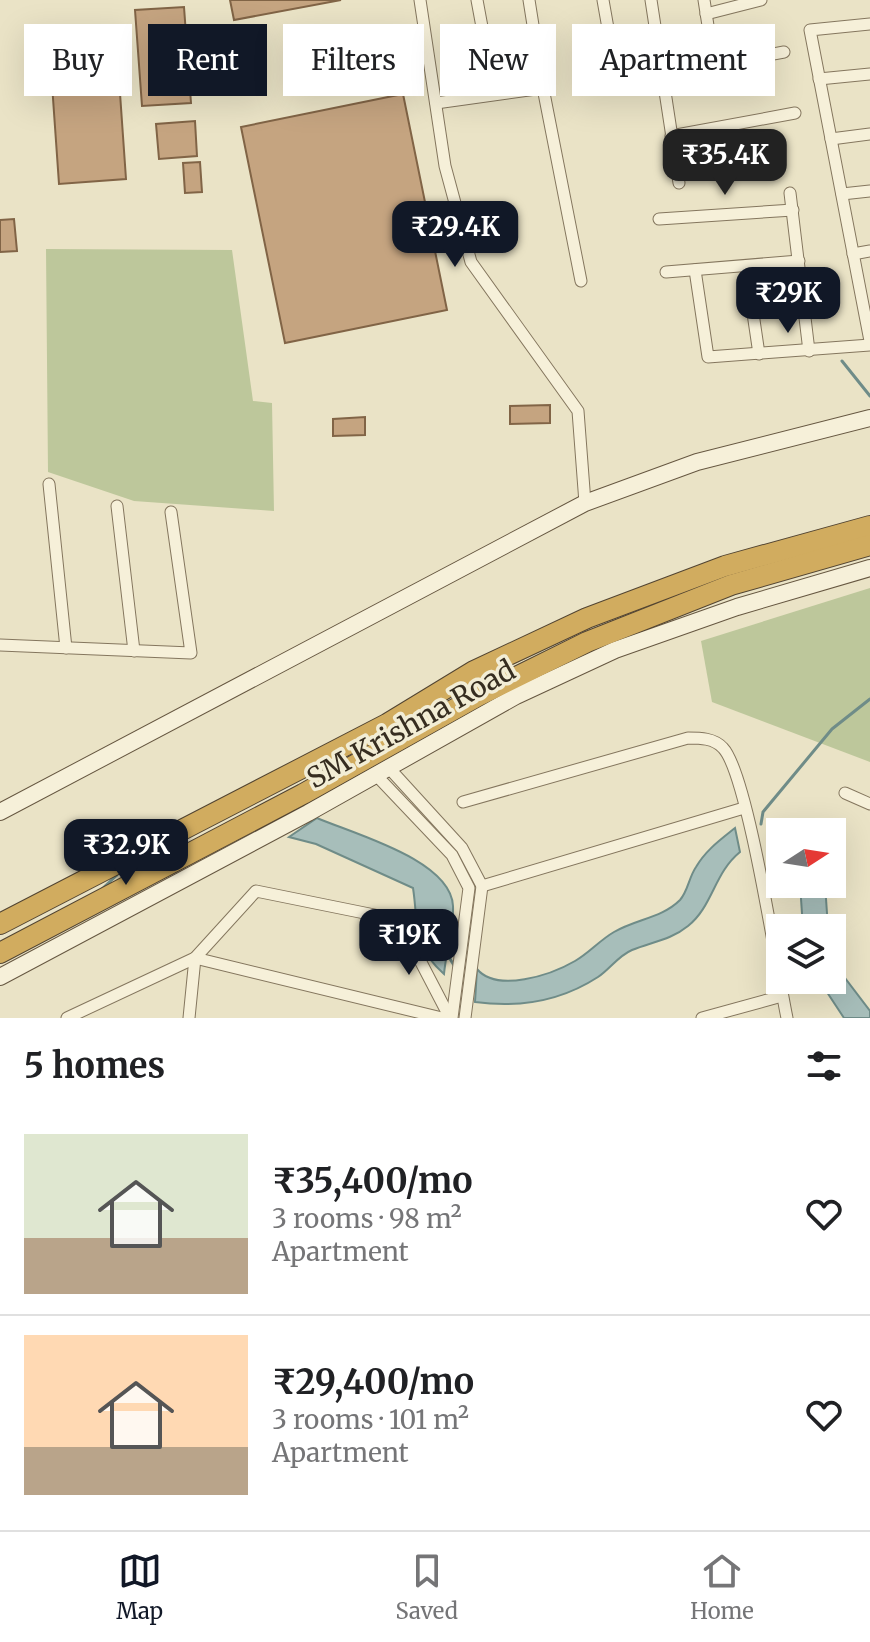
<!DOCTYPE html>
<html lang="en">
<head>
<meta charset="utf-8">
<style>
	body { margin:0; font-family:Merriweather,serif; background:#f6f6f6; color:#202124; height:100vh; display:flex; flex-direction:column; font-size:30px; white-space:nowrap }
	* { box-sizing:border-box; margin:0 }
	p { font-size:26px; color:#757577 }
	.icon { flex:none; width:44px; height:44px; fill:none; stroke:currentColor; stroke-width:2; stroke-linecap:round; stroke-linejoin:round }
	.map { position:relative; height:1018px; overflow:hidden }
	.panel { display:flex; flex-direction:column; background:#fff; flex:1 }
	.panel>* { flex:none }
	.top-card { position:absolute; left:24px; top:24px; width:822px; height:72px; display:flex; gap:16px }
	.needle { width:52px; rotate:78deg }
	.controls { position:absolute; left:766px; top:818px; display:grid; gap:16px }
	.controls a { display:grid; place-items:center; width:80px; height:80px; border-radius:0px; background:#fff; box-shadow:0 8px 32px #0002; font-size:40px }
	.price { position:absolute; translate:-50% -68px; padding:0 18px; border-radius:16px; background:#111827; color:#fff; font-size:26px; line-height:52px; filter:drop-shadow(0 2px 4px #0008) }
	.price::after { content:''; position:absolute; left:50%; top:48px; width:24px; height:18px; margin-left:-12px; background:inherit; clip-path:polygon(0 0,100% 0,50% 100%) }
	.price.active { background:#222; color:#fff }
	ul { padding:0; list-style:none }
	li { display:flex; align-items:center; gap:24px; height:200px; padding:0 24px }
	li+li { border-top:2px solid #e0e0e0 }
	li span { display:grid; place-items:center; flex:none; width:224px; height:160px; border-radius:0px; color:#555 }
	li>.icon { margin-inline-start:auto }
	span .icon { width:96px; height:96px; fill:#fffc; stroke-width:1 }
	li b { font-size:34px }
	h2 { display:flex; justify-content:space-between; align-items:center; height:96px; padding:0 24px; font-size:34px }
	.chip { padding:0 28px; border-radius:0px; background:#fff; box-shadow:0 8px 32px #0002; font-size:28px; line-height:72px }
	.chip.active { background:#111827; color:#fff }
	.dock { display:flex; justify-content:space-around; align-items:center; height:112px; border-top:2px solid #e0e0e0; background:#fff; font-size:22px; color:#757577 }
	.dock a { display:grid; justify-items:center; gap:4px }
	.dock .active { color:#111827 }
	.map>svg:first-child { display:block }
	.green { fill:#bdc79b }
	.water { fill:#a7beba; stroke:#6f8c88; stroke-width:2 }
	.lines { fill:none; stroke-linecap:round; stroke-linejoin:round }
	.stream { stroke:#6f8c88; stroke-width:3 }
	.building { fill:#c5a480; stroke:#816446; stroke-width:2 }
	.street-casing { stroke:#84765e; stroke-width:13 }
	.secondary-casing { stroke:#665741; stroke-width:18 }
	.highway-casing { stroke:#524431; stroke-width:22 }
	.street { stroke:#f6f0d9; stroke-width:11 }
	.secondary { stroke:#f6f0d9; stroke-width:16 }
	.highway { stroke:#d1ac5f; stroke-width:20 }
	.labels { text-anchor:middle; stroke-width:7; stroke-linejoin:round; paint-order:stroke }
	.street-label { font-size:28px; fill:#362d20; stroke:#f2edd5 }
</style>
</head>
<body>
<div class="map">
<svg width="870" height="1018" viewBox="0 0 870 1018">
	<rect width="100%" height="100%" fill="#eae3c6"/>
	<g class="green">
		<path d="M46 249 232 250 253 401 272 403 274 511 134 501 48 472Z"/>
		<path d="M870 588V762L712 702 701 641Z"/>
	</g>
	<g class="water">
		<path d="M317 818C354 834 451 860 453 906 454 927 446 952 444 974 411 944 419 927 413 888L316 844 289 837Z"/>
		<path d="M735 828 740 852C714 873 713 906 688 926 671 940 651 942 632 950 618 956 610 969 598 977 561 1001 518 1008 475 1002L477 969C497 993 551 975 575 961 589 953 600 940 614 932 636 919 662 918 680 900 688 891 689 877 696 867 706 850 720 840 735 828Z"/>
		<path d="M800 884H825L828 928H803Z"/>
		<path d="M832 947 842 974 870 1011V1018H844L819 980H832Z"/>
	</g>
	<g class="lines">
		<g class="stream">
			<path d="M842 361 870 396"/>
			<path d="M761 824 763 812 832 729 870 699"/>
			<path d="M129 867 149 864"/>
			<path d="M102 889 117 875"/>
			<path d="M444 949 455 967"/>
		</g>
	</g>
	<g class="building">
		<path d="M230 0H341L234 20Z"/>
		<path d="M184 7 191 103 142 106 135 10Z"/>
		<path d="M119 79 126 179 59 184 52 84Z"/>
		<path d="M403 94 447 310 285 343 241 127Z"/>
		<path d="M195 121 197 156 159 159 156 124Z"/>
		<path d="M200 162 202 192 185 193 183 163Z"/>
		<path d="M14 219 17 251 0 252V220Z"/>
		<path d="M550 405V423L510 424V406Z"/>
		<path d="M365 417V435L333 436V419Z"/>
	</g>
	<g class="lines">
		<g class="street-casing">
			<g id="street">
				<path d="M420 0 445 166 471 262 578 411 585 503"/>
				<path d="M477 0 490 70"/>
				<path d="M529 0 543 88"/>
				<path d="M603 0 612 51"/>
				<path d="M651 0 679 183"/>
				<path d="M704 0 709 32"/>
				<path d="M706 14 761 0"/>
				<path d="M870 24 810 30 870 341"/>
				<path d="M662 75 784 52"/>
				<path d="M819 79 870 74"/>
				<path d="M436 103 543 88 581 281"/>
				<path d="M671 136 795 113"/>
				<path d="M831 139 870 134"/>
				<path d="M790 193 809 351"/>
				<path d="M842 194 870 191"/>
				<path d="M659 219 793 210"/>
				<path d="M853 254 870 251"/>
				<path d="M746 266 759 354"/>
				<path d="M695 270 708 357 870 345"/>
				<path d="M666 272 799 261"/>
				<path d="M49 484 66 648"/>
				<path d="M117 506 134 651"/>
				<path d="M0 645 191 653 171 512"/>
				<path d="M389 768 462 848 482 886 465 1018"/>
				<path d="M376 775 452 855 469 888 452 1018"/>
				<path d="M845 793 870 804"/>
				<path d="M463 802 688 738C700 738 714 738 723 748 748 774 777 971 787 1018"/>
				<path d="M482 886 744 808"/>
				<path d="M195 958 442 1018"/>
				<path d="M67 1018 195 958 256 891 399 920 450 1018"/>
				<path d="M189 1018 195 958"/>
				<path d="M702 1018 782 996"/>
			</g>
		</g>
		<g class="secondary-casing">
			<g id="secondary">
				<path d="M0 812 585 503 697 462 870 418"/>
				<path d="M0 977 308 813 516 696 615 650 737 607 870 568"/>
			</g>
		</g>
		<g class="highway-casing">
			<g id="highway">
				<path d="M0 924 387 724 474 671 587 618 725 566 870 526"/>
				<path d="M0 953 303 794 478 696 587 642 731 585 870 545"/>
			</g>
		</g>
		<use href="#street" class="street"/>
		<use href="#secondary" class="secondary"/>
		<use href="#highway" class="highway"/>
	</g>
	<g class="labels">
		<g class="street-label">
			<text transform="translate(411 724) rotate(-29)" y="10">SM Krishna Road</text>
		</g>
	</g>
</svg>
<div class="controls">
<a><svg class="needle" viewBox="-14 -14 28 28"><path d="M0-13l5 13h-10z" fill="#e53935"/><path d="M0 13l5-13h-10z" fill="#757577"/></svg></a>
<a><svg class="icon" aria-label="layers" viewBox="0 0 24 24"><path d="M12 4l9 5-9 5-9-5zM3 14l9 5 9-5"/></svg></a>
</div>
<b class="price active" style="left:725px;top:197px">₹35.4K</b>
<b class="price" style="left:455px;top:269px">₹29.4K</b>
<b class="price" style="left:788px;top:335px">₹29K</b>
<b class="price" style="left:126px;top:887px">₹32.9K</b>
<b class="price" style="left:409px;top:977px">₹19K</b>
<div class="top-card">
<a class="chip">Buy</a>
<a class="chip active">Rent</a>
<a class="chip">Filters</a>
<a class="chip">New</a>
<a class="chip">Apartment</a>
</div>
</div>
<section class="panel">
<h2>5 homes<svg class="icon" aria-label="filters" viewBox="0 0 24 24"><path d="M4 7h16M4 17h16"/><circle cx="9" cy="7" r="2"/><circle cx="15" cy="17" r="2"/></svg></h2>
<ul>
<li><span style="background:linear-gradient(#dfe7d0 65%,#b9a48a 0)"><svg class="icon" aria-label="home" viewBox="0 0 24 24"><path d="M3 11l9-7 9 7M6 9v11h12V9"/></svg></span><div><b>₹35,400/mo</b><p>3 rooms · 98 m²</p><p>Apartment</p></div><svg class="icon" aria-label="heart" viewBox="0 0 24 24"><path d="M12 20l-8-8c-3-5 5-10 8-4 3-6 11-1 8 4z"/></svg></li>
<li><span style="background:linear-gradient(#ffd9b3 70%,#b9a48a 0)"><svg class="icon" aria-label="home" viewBox="0 0 24 24"><path d="M3 11l9-7 9 7M6 9v11h12V9"/></svg></span><div><b>₹29,400/mo</b><p>3 rooms · 101 m²</p><p>Apartment</p></div><svg class="icon" aria-label="heart" viewBox="0 0 24 24"><path d="M12 20l-8-8c-3-5 5-10 8-4 3-6 11-1 8 4z"/></svg></li>
</ul>
</section>
<nav class="dock">
<a class="active"><svg class="icon" aria-label="map" viewBox="0 0 24 24"><path d="M3 6l6-2 6 2 6-2v14l-6 2-6-2-6 2zM9 4v14M15 6v14"/></svg>Map</a>
<a><svg class="icon" aria-label="saved" viewBox="0 0 24 24"><path d="M7 4h10v16l-5-4-5 4z"/></svg>Saved</a>
<a><svg class="icon" aria-label="home" viewBox="0 0 24 24"><path d="M3 11l9-7 9 7M6 9v11h12V9"/></svg>Home</a>
</nav>
</body>
</html>
